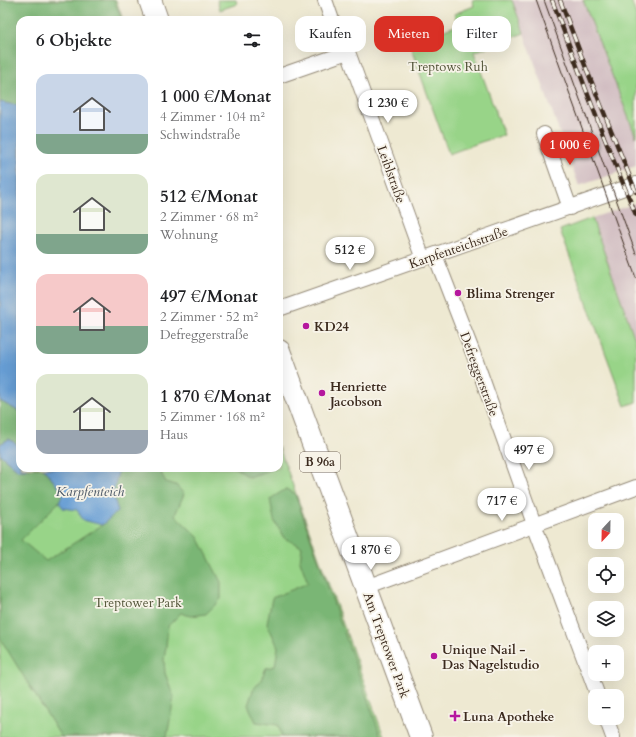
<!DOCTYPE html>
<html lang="de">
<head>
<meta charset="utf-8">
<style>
	body { margin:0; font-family:Cardo,serif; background:#f2f2f2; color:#202124; height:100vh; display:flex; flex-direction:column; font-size:15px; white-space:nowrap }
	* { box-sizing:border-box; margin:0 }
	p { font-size:13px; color:#757577 }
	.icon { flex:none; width:22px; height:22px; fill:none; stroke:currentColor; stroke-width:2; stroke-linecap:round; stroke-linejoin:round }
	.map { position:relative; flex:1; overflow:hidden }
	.drawer { position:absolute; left:16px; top:16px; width:267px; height:456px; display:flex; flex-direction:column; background:#fff; border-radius:12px; box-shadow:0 4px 16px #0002 }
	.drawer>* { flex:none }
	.hud { position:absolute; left:295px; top:16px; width:281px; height:36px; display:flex; gap:8px }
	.needle { width:26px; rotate:202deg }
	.fabs { position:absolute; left:588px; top:513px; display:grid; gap:8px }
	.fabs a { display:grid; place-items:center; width:36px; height:36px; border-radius:8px; background:#fff; box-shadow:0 4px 16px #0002; font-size:20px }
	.price { position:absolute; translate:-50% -34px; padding:0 9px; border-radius:14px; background:#fff; color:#222; font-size:13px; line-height:26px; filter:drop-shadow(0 1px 2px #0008) }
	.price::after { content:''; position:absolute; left:50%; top:24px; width:12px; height:9px; margin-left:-6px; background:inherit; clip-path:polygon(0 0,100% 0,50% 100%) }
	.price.current { background:#d93025; color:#fff }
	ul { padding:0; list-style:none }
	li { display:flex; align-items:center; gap:12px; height:100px; padding:0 20px }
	li span { display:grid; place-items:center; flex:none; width:112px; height:80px; border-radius:12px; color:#555 }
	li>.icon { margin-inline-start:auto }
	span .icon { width:48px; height:48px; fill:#fffc; stroke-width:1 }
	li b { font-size:17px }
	h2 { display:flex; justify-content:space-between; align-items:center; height:48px; padding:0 20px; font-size:17px }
	.pill { padding:0 14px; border-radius:12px; background:#fff; box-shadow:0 4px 16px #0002; font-size:14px; line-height:36px }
	.pill.current { background:#d93025; color:#fff }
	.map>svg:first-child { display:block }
	.industrial { fill:#d2bec2 }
	.green { fill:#98d488; stroke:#6a7f53 }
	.forest { fill:#7ab674; stroke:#5a7049 }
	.water { fill:#669dd4; stroke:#506479 }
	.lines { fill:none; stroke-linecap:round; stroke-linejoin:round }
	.street-casing { stroke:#948a78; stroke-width:16 }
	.primary-casing { stroke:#948a78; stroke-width:24 }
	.street { stroke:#fff; stroke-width:14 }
	.primary { stroke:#fff; stroke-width:22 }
	.tram { stroke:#3b2a1e; stroke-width:1 }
	.rail-casing { stroke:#3b2a1e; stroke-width:4.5 }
	.rail { stroke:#f7f3e8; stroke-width:3; stroke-dasharray:9; stroke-linecap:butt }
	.poi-dot { fill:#b5179e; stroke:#f7f3e8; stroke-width:1.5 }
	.labels { text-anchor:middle; stroke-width:3.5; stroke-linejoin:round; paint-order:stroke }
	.shield { fill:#f7f3e8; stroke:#73665b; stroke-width:1 }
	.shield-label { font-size:12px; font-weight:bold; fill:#3b2a1e }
	.park-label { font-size:13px; fill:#525438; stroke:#f7f3e8 }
	.street-label { font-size:13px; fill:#3b2a1e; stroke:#f7f3e8 }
	.poi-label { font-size:13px; font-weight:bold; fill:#3b2a1e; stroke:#f7f3e8; text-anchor:start }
	.water-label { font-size:14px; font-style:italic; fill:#4c5867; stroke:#f7f3e8 }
</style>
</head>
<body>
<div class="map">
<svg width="636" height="737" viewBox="0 0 636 737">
	<rect width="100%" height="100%" fill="#f7f3e8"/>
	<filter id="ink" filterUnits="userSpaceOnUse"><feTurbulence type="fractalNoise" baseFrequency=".025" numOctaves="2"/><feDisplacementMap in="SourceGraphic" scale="8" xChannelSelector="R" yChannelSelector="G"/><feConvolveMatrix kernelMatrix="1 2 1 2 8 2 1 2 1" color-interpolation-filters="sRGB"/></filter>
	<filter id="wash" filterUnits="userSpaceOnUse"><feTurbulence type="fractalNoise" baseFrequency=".012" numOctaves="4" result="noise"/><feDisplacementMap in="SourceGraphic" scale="16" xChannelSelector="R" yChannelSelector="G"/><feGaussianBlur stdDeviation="0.9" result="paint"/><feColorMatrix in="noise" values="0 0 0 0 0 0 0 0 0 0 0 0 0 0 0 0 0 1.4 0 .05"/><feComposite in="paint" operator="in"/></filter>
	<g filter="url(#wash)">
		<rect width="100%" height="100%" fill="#eee9d2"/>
		<g class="industrial">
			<path d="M512 0H583L636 137V166L579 186Z"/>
			<path d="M636 203V342L592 218Z"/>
		</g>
		<g class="green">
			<path d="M0 0H116L123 20H20V468H279V447L384 737H0Z"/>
			<path d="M217 0H236L237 4 220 10Z"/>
			<path d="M472 0H512L524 33 474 52 504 135 481 142 449 154 409 43 458 25 454 14 474 6Z"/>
			<path d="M583 0H631L636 15V137Z"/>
			<path d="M592 218 636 342V402L625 406 560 230Z"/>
		</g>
		<g class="forest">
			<path d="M0 0H114L122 20H20V106L0 102Z"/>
			<path d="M0 401 20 412V445H18L9 439 0 444Z"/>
			<path d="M0 454 2 456 18 470H25L27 468H43L63 493 59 502 21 540 46 561 102 525 118 511 113 494 119 468H158L166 482 176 485 184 494 175 515 198 537 221 582V599L206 614 190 616 181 613 168 626 166 647 164 660 165 673 174 697 167 737H61L0 638Z"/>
			<path d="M235 468H277L249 477Z"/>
			<path d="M286 489 295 494 381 737H282L278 725 256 722 248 705 253 690 261 680 266 668 275 666 278 647 267 623 272 598 308 583 300 561 302 547 284 538 274 520 270 499Z"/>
		</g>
		<g class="water">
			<path d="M0 102 20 106V412L0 401Z"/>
			<path d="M9 439 18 445H20V468H27L25 470H18L2 456 0 454V444Z"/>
			<path d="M43 468H119L113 494 118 511 102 525 83 520 77 510 63 508 59 502 63 493Z"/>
		</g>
	</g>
	<g filter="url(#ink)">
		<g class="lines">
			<g class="street-casing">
				<g id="street">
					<path d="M325 0 333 23 348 52 423 259"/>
					<path d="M279 76 348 52"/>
					<path d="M544 134 570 208"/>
					<path d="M435 255 476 361 534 524 598 696"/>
					<path d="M279 309 636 184"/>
					<path d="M366 587 636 487"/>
					<path d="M606 718 613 737"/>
				</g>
			</g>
			<g class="primary-casing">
				<g id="primary">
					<path d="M150 0 157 20"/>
					<path d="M279 351 421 737"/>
				</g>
			</g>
			<use href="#street" class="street"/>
			<use href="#primary" class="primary"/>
			<g class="tram">
				<path d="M536 0 636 278"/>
				<path d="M544 0 636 254"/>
			</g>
			<g class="rail-casing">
				<g id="rail">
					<path d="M552 0 604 137 636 215"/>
					<path d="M560 0 586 68 636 192"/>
				</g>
			</g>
			<use href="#rail" class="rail"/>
		</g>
	</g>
	<g class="poi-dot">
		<circle cx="458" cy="293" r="4"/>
		<circle cx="306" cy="326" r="4"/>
		<circle cx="322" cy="393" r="4"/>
		<circle cx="434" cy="656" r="4"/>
		<path d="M453 710h4v4h4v4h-4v4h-4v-4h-4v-4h4z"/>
	</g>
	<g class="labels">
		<rect class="shield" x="300" y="452" width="40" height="20" rx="3"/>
		<g class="shield-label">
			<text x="320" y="466">B 96a</text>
		</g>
		<g class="park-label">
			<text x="448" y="71">Treptows Ruh</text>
			<text x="138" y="607">Treptower Park</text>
		</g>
		<g class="street-label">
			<text transform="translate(392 174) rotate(70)" y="5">Leiblstraße</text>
			<text transform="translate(458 247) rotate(-19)" y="5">Karpfenteichstraße</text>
			<text transform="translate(480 374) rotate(70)" y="5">Defreggerstraße</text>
			<text transform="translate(387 645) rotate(70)" y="5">Am Treptower Park</text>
		</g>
		<g class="poi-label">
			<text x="466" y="298">Blima Strenger</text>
			<text x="314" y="331">KD24</text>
			<text x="330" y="391">Henriette<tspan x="330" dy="15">Jacobson</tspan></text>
			<text x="442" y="654">Unique Nail -<tspan x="442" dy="15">Das Nagelstudio</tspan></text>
			<text x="463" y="721">Luna Apotheke</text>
		</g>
		<g class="water-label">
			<text x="90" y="496">Karpfenteich</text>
		</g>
	</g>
</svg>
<div class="fabs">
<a><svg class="needle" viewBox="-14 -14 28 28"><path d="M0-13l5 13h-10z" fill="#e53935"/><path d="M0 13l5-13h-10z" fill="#757577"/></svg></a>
<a><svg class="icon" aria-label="locate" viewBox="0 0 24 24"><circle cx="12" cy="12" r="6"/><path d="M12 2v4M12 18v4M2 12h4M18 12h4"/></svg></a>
<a><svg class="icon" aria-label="layers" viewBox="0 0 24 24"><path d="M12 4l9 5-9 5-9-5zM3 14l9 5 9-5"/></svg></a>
<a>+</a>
<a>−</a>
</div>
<b class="price" style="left:388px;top:124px">1 230 €</b>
<b class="price current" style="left:570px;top:166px">1 000 €</b>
<b class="price" style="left:350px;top:271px">512 €</b>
<b class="price" style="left:529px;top:471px">497 €</b>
<b class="price" style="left:502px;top:522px">717 €</b>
<b class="price" style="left:371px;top:571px">1 870 €</b>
<div class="hud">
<a class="pill">Kaufen</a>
<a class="pill current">Mieten</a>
<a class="pill">Filter</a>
</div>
<section class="drawer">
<h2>6 Objekte<svg class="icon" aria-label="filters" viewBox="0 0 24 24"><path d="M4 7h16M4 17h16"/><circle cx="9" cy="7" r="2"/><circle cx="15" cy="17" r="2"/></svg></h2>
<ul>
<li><span style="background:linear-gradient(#c9d6e8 75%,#7fa58c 0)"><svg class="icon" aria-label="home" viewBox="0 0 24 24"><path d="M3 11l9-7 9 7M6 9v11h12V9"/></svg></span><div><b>1 000 €/Monat</b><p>4 Zimmer · 104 m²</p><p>Schwindstraße</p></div></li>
<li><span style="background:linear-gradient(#dfe7d0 75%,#7fa58c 0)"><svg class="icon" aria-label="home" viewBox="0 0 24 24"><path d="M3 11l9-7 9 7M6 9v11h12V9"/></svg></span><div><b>512 €/Monat</b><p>2 Zimmer · 68 m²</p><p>Wohnung</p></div></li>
<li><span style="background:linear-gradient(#f6c9c9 65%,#7fa58c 0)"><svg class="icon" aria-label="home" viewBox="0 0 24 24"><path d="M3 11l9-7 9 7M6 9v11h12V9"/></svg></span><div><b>497 €/Monat</b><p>2 Zimmer · 52 m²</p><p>Defreggerstraße</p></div></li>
<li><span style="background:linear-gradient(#dfe7d0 70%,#9aa5b1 0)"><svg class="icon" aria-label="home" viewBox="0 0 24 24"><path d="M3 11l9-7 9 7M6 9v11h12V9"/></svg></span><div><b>1 870 €/Monat</b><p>5 Zimmer · 168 m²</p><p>Haus</p></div></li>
</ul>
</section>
</div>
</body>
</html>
